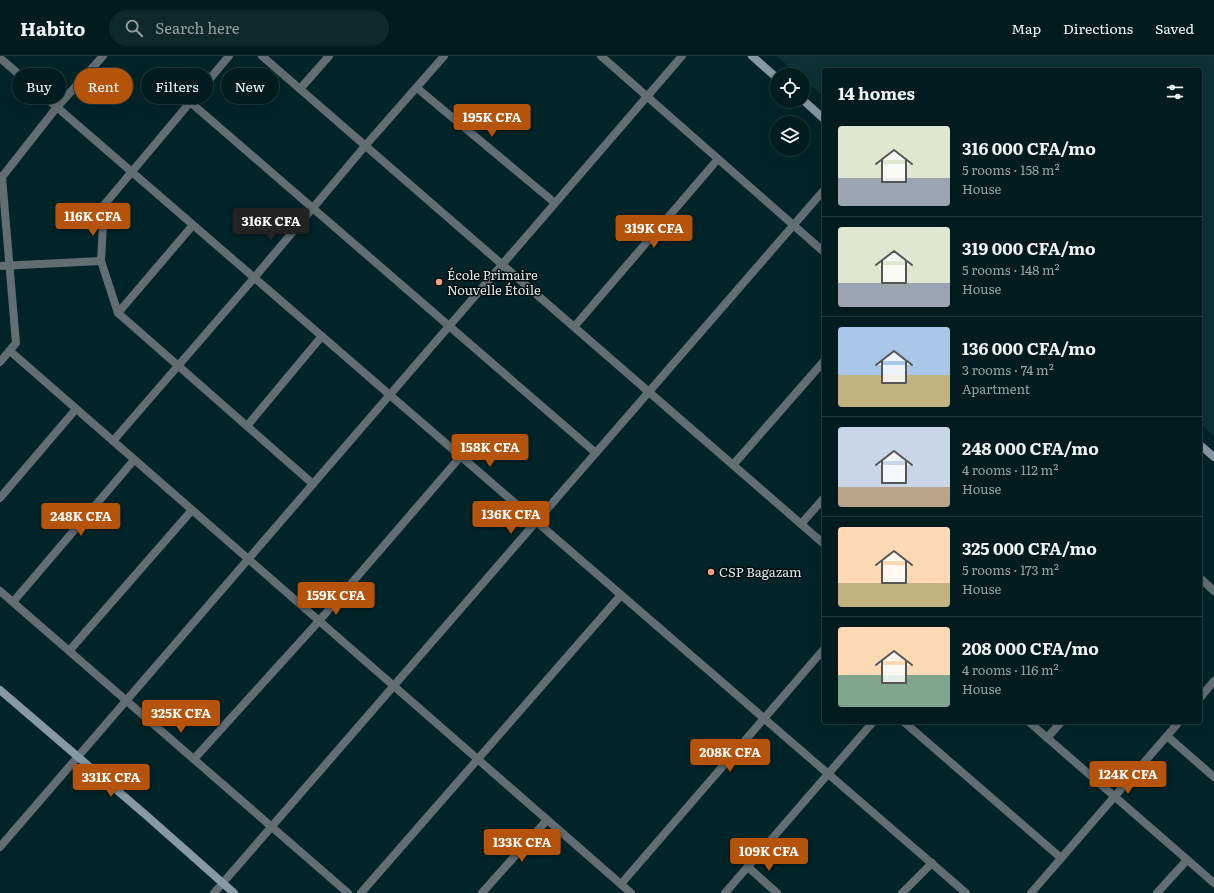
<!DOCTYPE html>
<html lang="en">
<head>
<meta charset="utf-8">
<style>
	body { margin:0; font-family:Literata,serif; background:#0f282b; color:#f1f3f6; height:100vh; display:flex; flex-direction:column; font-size:15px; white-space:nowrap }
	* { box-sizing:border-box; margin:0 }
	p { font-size:13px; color:#96a1a4 }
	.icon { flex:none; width:22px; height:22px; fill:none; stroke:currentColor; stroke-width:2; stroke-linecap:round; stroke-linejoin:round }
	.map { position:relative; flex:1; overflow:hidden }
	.panel { position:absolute; left:822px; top:12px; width:380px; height:656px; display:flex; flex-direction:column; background:#011b1e; border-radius:4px; box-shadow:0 4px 16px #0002,0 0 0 1px #23393c }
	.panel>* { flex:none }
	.guide { position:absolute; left:12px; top:12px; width:380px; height:36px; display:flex; gap:8px }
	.fabs { position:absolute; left:770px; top:12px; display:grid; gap:8px }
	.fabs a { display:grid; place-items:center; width:40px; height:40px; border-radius:50%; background:#011b1e; box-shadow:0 4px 16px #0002,0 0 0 1px #23393c; font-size:20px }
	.price { position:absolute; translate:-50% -34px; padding:0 9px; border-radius:4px; background:#b45309; color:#fff; font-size:13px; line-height:26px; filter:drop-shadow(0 1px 2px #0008) }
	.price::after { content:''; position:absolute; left:50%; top:24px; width:12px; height:9px; margin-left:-6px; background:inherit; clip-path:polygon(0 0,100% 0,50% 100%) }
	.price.on { background:#222; color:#fff }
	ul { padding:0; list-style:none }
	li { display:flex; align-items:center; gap:12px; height:100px; padding:0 16px }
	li+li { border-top:1px solid #23393c }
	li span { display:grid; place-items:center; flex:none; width:112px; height:80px; border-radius:4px; color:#555 }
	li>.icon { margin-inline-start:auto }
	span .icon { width:48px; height:48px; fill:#fffc; stroke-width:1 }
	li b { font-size:17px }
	h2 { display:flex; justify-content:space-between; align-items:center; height:48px; padding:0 16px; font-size:17px }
	.chip { padding:0 14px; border-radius:18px; background:#011b1e; box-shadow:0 4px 16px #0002,0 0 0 1px #23393c; font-size:14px; line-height:36px }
	.chip.on { background:#b45309; color:#fff }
	header { display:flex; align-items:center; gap:24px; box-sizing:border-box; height:56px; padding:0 20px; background:#011b1e; border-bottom:1px solid #23393c }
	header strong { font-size:19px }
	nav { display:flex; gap:22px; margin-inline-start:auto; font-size:14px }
	.search { width:280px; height:36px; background:#0f282b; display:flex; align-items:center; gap:10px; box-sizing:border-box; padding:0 14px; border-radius:22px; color:#96a1a4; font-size:15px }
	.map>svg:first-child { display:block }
	.built { fill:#0d3135 }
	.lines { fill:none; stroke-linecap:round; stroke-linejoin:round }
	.street { stroke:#626d74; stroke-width:8 }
	.secondary { stroke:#8899a6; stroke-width:8 }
	.poi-dot { fill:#f3a081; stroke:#010b0d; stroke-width:1.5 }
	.labels { text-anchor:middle; stroke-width:3; stroke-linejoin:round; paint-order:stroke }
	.poi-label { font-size:13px; fill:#d8eaed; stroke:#010b0d; text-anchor:start }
</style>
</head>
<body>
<header>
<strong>Habito</strong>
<div class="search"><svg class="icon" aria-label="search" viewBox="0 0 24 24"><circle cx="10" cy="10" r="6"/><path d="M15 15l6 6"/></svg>Search here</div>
<nav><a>Map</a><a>Directions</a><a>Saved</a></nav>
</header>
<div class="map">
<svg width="1214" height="837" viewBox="0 0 1214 837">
	<rect width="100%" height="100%" fill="#012428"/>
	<path class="built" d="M777 0H1214V380L1200 368V14H824V41L803 23V19H798Z"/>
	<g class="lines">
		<g class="street">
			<path d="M229 0 104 149 101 205 118 257 313 428"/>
			<path d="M262 0 824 488"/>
			<path d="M601 0 824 196"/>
			<path d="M0 2 966 837"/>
			<path d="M417 32 555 147"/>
			<path d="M300 33 329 0"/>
			<path d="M190 46 596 397"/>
			<path d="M0 120 2 121 16 287 0 306"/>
			<path d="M2 121 57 51 103 0"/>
			<path d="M0 210 101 205"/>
			<path d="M118 257 193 169"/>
			<path d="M574 271 718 103"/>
			<path d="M10 295 631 837"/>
			<path d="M247 370 322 280"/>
			<path d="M113 385 254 222 365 90 444 0"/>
			<path d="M733 409 824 305"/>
			<path d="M0 442 76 353"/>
			<path d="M801 468 824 442"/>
			<path d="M1200 522 1214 535"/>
			<path d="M0 535 348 837"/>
			<path d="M13 546 134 404"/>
			<path d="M69 595 192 454"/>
			<path d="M1200 642 1214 625"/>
			<path d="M904 666 1061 802"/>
			<path d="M1029 666 1214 827"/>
			<path d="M1167 680 1214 721"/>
			<path d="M1047 682 1061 666"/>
			<path d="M194 703 319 565 461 400"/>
			<path d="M0 791 682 0"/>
			<path d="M748 811 777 837"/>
			<path d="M621 828 824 593"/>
			<path d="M214 837 824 134"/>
			<path d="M361 837 621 539"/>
			<path d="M482 837 547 764"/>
			<path d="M725 837 873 666"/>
			<path d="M902 837 932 807"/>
			<path d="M1031 837 1179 666"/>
			<path d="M1157 837 1187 804"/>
		</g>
		<g class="secondary">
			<path d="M752 0 777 22"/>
			<path d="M803 44 824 63"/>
			<path d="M1200 389 1214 401"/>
			<path d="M0 634 147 760 234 837"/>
		</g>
	</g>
	<g class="poi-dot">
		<circle cx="439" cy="226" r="4"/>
		<circle cx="711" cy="516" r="4"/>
	</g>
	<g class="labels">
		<g class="poi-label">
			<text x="447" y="224">École Primaire<tspan x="447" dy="15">Nouvelle Étoile</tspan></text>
			<text x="719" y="521">CSP Bagazam</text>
		</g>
	</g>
</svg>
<div class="fabs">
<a><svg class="icon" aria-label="locate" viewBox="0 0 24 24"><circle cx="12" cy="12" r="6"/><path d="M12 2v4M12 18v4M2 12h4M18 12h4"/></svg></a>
<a><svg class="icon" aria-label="layers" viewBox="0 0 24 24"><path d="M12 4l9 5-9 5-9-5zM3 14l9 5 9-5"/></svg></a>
</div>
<b class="price" style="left:492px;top:82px">195K CFA</b>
<b class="price" style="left:93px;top:181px">116K CFA</b>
<b class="price on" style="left:271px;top:186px">316K CFA</b>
<b class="price" style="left:654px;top:193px">319K CFA</b>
<b class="price" style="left:490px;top:412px">158K CFA</b>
<b class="price" style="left:511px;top:479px">136K CFA</b>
<b class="price" style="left:81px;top:481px">248K CFA</b>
<b class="price" style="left:336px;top:560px">159K CFA</b>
<b class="price" style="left:181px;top:678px">325K CFA</b>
<b class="price" style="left:730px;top:717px">208K CFA</b>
<b class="price" style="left:1128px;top:739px">124K CFA</b>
<b class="price" style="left:111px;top:742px">331K CFA</b>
<b class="price" style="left:522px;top:807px">133K CFA</b>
<b class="price" style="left:769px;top:816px">109K CFA</b>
<div class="guide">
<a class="chip">Buy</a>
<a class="chip on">Rent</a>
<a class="chip">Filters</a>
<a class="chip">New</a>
</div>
<section class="panel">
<h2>14 homes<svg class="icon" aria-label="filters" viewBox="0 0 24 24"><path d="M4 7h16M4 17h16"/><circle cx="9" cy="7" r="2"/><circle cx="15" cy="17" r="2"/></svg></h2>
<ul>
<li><span style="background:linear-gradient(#dfe7d0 65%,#9aa5b1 0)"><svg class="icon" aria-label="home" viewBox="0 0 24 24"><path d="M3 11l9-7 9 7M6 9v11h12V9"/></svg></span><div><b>316 000 CFA/mo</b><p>5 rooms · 158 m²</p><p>House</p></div></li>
<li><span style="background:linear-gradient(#dfe7d0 70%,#9aa5b1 0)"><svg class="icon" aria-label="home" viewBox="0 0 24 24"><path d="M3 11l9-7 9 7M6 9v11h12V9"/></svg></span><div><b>319 000 CFA/mo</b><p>5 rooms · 148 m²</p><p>House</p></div></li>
<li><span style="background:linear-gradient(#a9c7e8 60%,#c2b280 0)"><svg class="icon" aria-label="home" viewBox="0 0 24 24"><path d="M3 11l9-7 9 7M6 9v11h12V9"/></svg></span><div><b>136 000 CFA/mo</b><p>3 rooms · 74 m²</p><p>Apartment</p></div></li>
<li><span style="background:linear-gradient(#c9d6e8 75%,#b9a48a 0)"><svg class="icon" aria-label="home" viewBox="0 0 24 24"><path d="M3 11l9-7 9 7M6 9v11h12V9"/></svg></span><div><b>248 000 CFA/mo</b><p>4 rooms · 112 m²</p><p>House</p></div></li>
<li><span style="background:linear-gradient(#ffd9b3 70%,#c2b280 0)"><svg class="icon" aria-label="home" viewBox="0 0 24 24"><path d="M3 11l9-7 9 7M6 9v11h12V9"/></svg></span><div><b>325 000 CFA/mo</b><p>5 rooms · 173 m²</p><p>House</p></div></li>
<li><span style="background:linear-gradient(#ffd9b3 60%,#7fa58c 0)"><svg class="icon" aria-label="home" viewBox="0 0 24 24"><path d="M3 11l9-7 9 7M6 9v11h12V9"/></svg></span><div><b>208 000 CFA/mo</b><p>4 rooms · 116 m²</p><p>House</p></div></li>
</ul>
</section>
</div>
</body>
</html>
